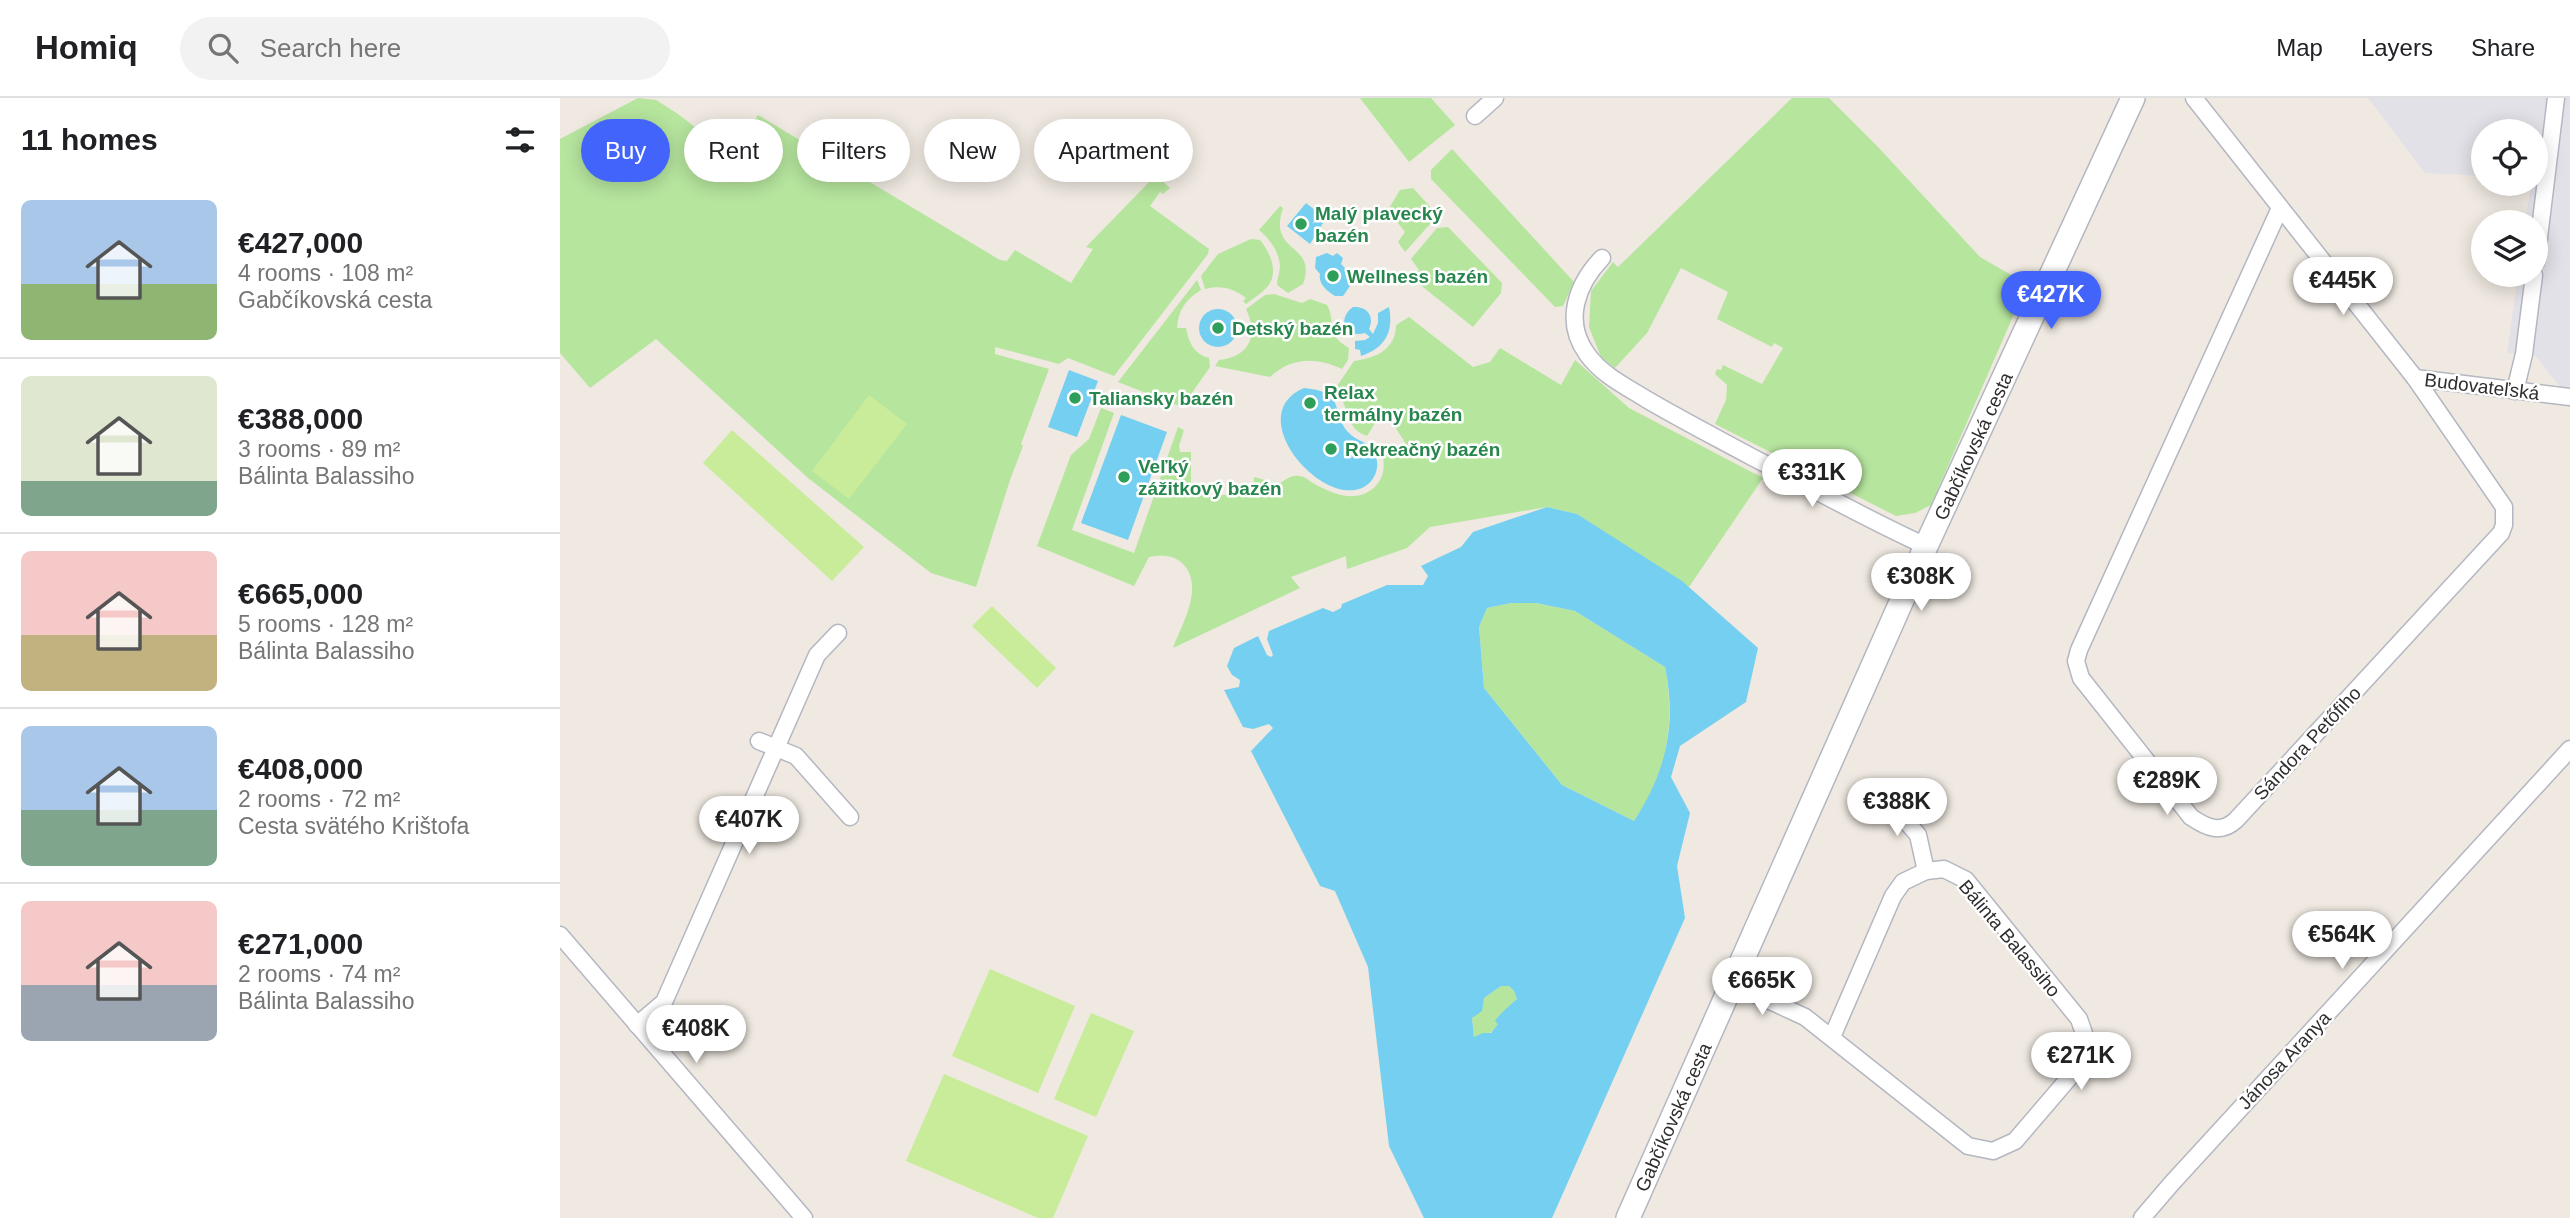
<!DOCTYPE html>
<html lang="en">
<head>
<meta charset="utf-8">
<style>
	body { margin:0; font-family:Arial,sans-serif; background:#f2f2f2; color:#202124; height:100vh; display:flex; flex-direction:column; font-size:26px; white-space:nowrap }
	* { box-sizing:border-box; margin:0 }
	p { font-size:23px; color:#757577 }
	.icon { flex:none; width:38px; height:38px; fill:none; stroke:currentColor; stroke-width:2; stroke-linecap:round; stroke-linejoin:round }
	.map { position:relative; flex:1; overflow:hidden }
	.details { display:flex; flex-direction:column; background:#fff; width:560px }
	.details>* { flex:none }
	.top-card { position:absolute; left:21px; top:21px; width:665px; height:63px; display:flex; gap:14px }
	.buttons { position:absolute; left:1911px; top:21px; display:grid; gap:14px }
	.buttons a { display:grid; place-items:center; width:77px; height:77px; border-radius:50%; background:#fff; box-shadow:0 4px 18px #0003; font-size:35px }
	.price { position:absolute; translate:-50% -60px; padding:0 16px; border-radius:24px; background:#fff; color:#222; font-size:23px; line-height:46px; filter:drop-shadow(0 2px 4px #0008) }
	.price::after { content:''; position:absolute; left:50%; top:42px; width:21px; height:16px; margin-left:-10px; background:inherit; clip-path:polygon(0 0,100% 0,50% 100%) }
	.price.on { background:#4264fb; color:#fff }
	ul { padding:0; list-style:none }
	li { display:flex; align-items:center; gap:21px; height:175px; padding:0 21px }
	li+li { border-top:2px solid #e0e0e0 }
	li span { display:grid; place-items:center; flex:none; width:196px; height:140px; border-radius:10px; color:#555 }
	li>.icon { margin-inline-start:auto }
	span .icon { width:84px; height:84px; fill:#fffc; stroke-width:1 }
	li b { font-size:30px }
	h2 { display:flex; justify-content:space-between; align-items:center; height:84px; padding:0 21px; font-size:30px }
	.tag { padding:0 24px; border-radius:32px; background:#fff; box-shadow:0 4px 18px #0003; font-size:24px; line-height:63px }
	.tag.on { background:#4264fb; color:#fff }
	header { display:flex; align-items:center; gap:42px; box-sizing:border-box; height:98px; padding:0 35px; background:#fff; border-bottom:2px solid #e0e0e0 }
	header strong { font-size:33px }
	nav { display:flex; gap:38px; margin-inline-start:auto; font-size:24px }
	.search { width:490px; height:63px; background:#f2f2f2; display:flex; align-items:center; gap:18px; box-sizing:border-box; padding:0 24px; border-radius:38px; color:#757577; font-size:26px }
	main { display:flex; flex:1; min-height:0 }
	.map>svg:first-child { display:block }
	.industrial { fill:#e3e1e8 }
	.green { fill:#b6e59e }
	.pitch { fill:#c9ec9a }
	.water { fill:#75cff0; fill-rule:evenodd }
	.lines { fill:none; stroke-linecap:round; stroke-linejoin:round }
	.minor-casing { stroke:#b4b7c1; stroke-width:19 }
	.secondary-casing { stroke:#b4b7c1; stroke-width:26 }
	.minor { stroke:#fff; stroke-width:16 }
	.secondary { stroke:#fff; stroke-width:23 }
	.leisure-dot { fill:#2e9e5b; stroke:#fff; stroke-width:2.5 }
	.labels { text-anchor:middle; stroke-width:5; stroke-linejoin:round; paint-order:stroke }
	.leisure-label { font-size:19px; font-weight:bold; fill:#27864d; stroke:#fff; text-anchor:start }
	.street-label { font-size:19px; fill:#2e2e2e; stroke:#fff }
</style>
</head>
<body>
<header>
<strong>Homiq</strong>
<div class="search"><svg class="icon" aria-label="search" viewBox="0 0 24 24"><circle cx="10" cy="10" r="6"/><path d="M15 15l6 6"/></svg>Search here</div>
<nav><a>Map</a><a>Layers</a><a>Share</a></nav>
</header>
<main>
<section class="details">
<h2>11 homes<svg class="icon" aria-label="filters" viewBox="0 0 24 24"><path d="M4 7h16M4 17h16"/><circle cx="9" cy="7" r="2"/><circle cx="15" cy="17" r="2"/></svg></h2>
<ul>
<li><span style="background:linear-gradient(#a9c7e8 60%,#8fb573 0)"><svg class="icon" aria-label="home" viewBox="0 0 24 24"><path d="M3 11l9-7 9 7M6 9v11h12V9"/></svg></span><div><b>€427,000</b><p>4 rooms · 108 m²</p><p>Gabčíkovská cesta</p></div></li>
<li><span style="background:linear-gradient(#dfe7d0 75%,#7fa58c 0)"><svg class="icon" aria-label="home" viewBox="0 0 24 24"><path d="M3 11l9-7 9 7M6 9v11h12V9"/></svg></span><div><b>€388,000</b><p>3 rooms · 89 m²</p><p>Bálinta Balassiho</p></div></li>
<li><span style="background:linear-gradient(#f6c9c9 60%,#c2b280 0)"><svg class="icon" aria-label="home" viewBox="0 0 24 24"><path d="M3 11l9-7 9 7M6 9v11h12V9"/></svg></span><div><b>€665,000</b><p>5 rooms · 128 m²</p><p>Bálinta Balassiho</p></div></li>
<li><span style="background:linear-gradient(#a9c7e8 60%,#7fa58c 0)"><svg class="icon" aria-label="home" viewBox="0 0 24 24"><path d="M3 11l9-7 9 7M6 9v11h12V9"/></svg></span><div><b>€408,000</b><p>2 rooms · 72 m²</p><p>Cesta svätého Krištofa</p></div></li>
<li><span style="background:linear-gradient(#f6c9c9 60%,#9aa5b1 0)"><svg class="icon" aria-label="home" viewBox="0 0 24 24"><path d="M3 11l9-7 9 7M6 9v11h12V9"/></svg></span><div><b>€271,000</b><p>2 rooms · 74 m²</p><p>Bálinta Balassiho</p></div></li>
</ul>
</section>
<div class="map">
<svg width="2010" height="1120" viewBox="0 0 2010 1120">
	<rect width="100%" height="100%" fill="#efe9e1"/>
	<path class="industrial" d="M1808 0H2010V290L2000 289 1976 258 1947 255 1958 177H1976V124H1965L1971 86H1976V33H1923V78L1865 75Z"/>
	<g class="green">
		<path d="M78 0 96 2 118 16 171 57 198 17 440 162 447 163 455 152 511 185 533 151 526 149 596 77 610 90 603 96 600 94 590 108 649 151 648 156 554 278 508 260 499 266 435 249V256L489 271 461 346 463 348 450 382 416 489 371 475 248 380 96 241 30 290 0 255V41Z"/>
		<path d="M800 0H871L895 27 849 64Z"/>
		<path d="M1232 0H1269L1318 49 1420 159 1467 186 1371 407 1355 415 1336 418 1155 326 1166 302 1167 287 1155 276 1157 271 1161 272 1163 267 1202 286 1223 250 1214 245 1212 249 1157 221 1168 194 1121 170 1087 235 1055 270 1041 259 1029 229 1031 193 1053 164 1058 169Z"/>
		<path d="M892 51 1014 184 1003 208 995 209 871 81V72Z"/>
		<path d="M853 90 873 112 871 125 845 154 838 144 845 134 828 112 840 92Z"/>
		<path d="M720 108 723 110C707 157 758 144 743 186L728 195 717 187C717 180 720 174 720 168 719 154 710 141 699 132Z"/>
		<path d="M888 129 942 185 941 195 913 229 853 181 859 172 851 161 877 130Z"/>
		<path d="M691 141 700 142C710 154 719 174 708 188 702 195 693 201 686 206L683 203 686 200C673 190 661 187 645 191L641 178 658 156Z"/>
		<path d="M637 182 641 192C626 201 618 212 617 230H626C629 245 634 256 649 260L650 269 622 309 558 284Z"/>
		<path d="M714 196 742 205 750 201 767 207C777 226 764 235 789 250L788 262 782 271C756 259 732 259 710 279L655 268 659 262C689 259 699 238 686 211L705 197Z"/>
		<path d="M849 219 913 269 930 264 940 250 1001 287 1015 262 1069 310 1203 380 1129 489 1017 416 987 409 870 429 847 450 787 471 786 458 731 479 740 490 613 550C622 526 644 490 624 467 614 456 602 457 589 459L574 488 477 448 511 357 529 341 541 310 554 315 512 432 574 455 618 329 624 332 619 348 620 354H631V397H693L694 379 719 386C725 382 731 377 739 378 745 378 748 382 753 385 770 395 793 405 811 392 823 383 825 372 823 358L846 346 832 324 820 317 807 338C790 332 790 321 784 306 782 301 778 296 775 291L794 263C815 260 836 252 836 227Z"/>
		<path d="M951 505H976L1015 513 1105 569C1113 610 1110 652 1094 691 1089 702 1080 713 1074 723L1002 687 924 590 919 529 927 510Z"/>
		<path d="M941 888H949L954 893 957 901C946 909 940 928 931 934 927 937 919 938 914 939L912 920 922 906 924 900Z"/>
	</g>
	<g class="pitch">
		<path d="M309 297 347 326 289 401 252 373Z"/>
		<path d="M172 332 304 449 272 483 143 365Z"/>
		<path d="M432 508 496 570 477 590 412 528Z"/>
		<path d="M430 871 515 908 478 995 392 958Z"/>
		<path d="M531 915 574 933 536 1019 494 1001Z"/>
		<path d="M384 976 528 1038 493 1120H478L346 1063Z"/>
	</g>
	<g class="water">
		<path d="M746 105 760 116 752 126 758 122 763 125 750 146 727 128Z"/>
		<path d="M767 155 773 158 777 155 783 160 781 166 788 173 787 181 790 188 783 198H775C767 193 758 186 760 176L755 170 756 159Z"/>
		<path d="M793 209C807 208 815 218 809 231L813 236 818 225V215L829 209C834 234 825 250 801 258L800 252 795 251V243L805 242 810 239 805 235C786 241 776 221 793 209Z"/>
		<circle cx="658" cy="230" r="19"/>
		<path d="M509 272 538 283 517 339 488 329Z"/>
		<path d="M744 290C788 294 769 313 789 335 795 342 805 343 811 350 822 362 818 383 802 390 759 408 682 316 744 290Z"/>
		<path d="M561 317 607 334 568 442 521 425Z"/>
		<path d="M987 409 1017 416 1122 483 1198 550 1186 604 1120 648 1111 679 1130 715 1117 768 1125 820 992 1120H864L829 1048 808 869 775 793 760 788 691 653 713 630 709 626 693 631 683 629 664 592 679 589 680 582 672 577 667 568 674 550 698 538 707 557 711 559 713 557 707 541 709 533 763 510 773 514 781 510 782 506 827 487H863L868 478 861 468 901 449 913 434ZM951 505H976L1015 513 1105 569C1117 627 1106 674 1074 723L1002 687 924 590 919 529 927 510ZM941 888H949L954 893 957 901C952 905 938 918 935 923L938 926 931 935H923L914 939 912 920 922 913 924 900Z"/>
	</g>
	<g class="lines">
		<g class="minor-casing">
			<g id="minor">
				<path d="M1634 0 1855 280 2010 299"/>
				<path d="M915 18 935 0"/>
				<path d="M1720 110 1519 552 1516 563 1521 580 1631 719C1647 730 1661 736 1676 722L1941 435 1944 427V409L1855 280"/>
				<path d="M1042 160C1017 186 1003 223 1027 256 1042 277 1065 288 1086 301 1120 321 1155 339 1190 358 1248 388 1306 421 1366 448"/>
				<path d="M1976 164 1996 0"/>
				<path d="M1955 293 1964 256 1974 177"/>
				<path d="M199 643 236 658 290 719"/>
				<path d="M1326 700 1358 737 1366 773"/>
				<path d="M0 837 244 1120"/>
				<path d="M1173 886 1245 919 1408 1048 1433 1053 1455 1043 1521 966 1527 944 1519 921 1406 782 1384 771 1366 773 1343 784 1333 798 1272 939"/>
				<path d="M77 927 104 904 257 557 278 535"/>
				<path d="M1582 1120 1612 1085 2010 651"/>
			</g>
		</g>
		<g class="secondary-casing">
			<path id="secondary" d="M1068 1120 1366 448 1573 0"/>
		</g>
		<use href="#minor" class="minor"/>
		<use href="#secondary" class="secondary"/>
	</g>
	<g class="leisure-dot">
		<circle cx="741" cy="126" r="7"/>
		<circle cx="773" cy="178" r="7"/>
		<circle cx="658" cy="230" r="7"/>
		<circle cx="515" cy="300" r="7"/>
		<circle cx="750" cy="305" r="7"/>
		<circle cx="771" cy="351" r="7"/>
		<circle cx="564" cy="379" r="7"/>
	</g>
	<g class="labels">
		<g class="leisure-label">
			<text x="755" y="122">Malý plavecký<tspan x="755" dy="22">bazén</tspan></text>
			<text x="787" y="185">Wellness bazén</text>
			<text x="672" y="237">Detský bazén</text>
			<text x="764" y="301">Relax<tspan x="764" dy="22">termálny bazén</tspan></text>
			<text x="529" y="307">Taliansky bazén</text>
			<text x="785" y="358">Rekreačný bazén</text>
			<text x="578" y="375">Veľký<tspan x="578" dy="22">zážitkový bazén</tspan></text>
		</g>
		<g class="street-label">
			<text transform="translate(1922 288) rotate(7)" y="7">Budovateľská</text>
			<text transform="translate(1413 348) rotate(-65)" y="7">Gabčíkovská cesta</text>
			<text transform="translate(1747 645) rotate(-47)" y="7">Sándora Petőfiho</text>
			<text transform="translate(1450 840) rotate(50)" y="7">Bálinta Balassiho</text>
			<text transform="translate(1724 962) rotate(-47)" y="7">Jánosa Aranya</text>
			<text transform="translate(1113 1019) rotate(-66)" y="7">Gabčíkovská cesta</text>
		</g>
	</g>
</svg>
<div class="buttons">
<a><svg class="icon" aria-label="locate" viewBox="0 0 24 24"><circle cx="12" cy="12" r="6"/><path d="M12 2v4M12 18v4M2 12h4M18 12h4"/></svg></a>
<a><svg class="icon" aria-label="layers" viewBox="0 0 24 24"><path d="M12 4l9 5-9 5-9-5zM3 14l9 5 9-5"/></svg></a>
</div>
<b class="price" style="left:1783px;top:219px">€445K</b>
<b class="price on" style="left:1491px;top:233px">€427K</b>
<b class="price" style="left:1252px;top:411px">€331K</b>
<b class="price" style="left:1361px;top:515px">€308K</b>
<b class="price" style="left:1607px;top:719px">€289K</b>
<b class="price" style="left:1337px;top:740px">€388K</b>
<b class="price" style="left:189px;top:758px">€407K</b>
<b class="price" style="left:1782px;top:873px">€564K</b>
<b class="price" style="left:1202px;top:919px">€665K</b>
<b class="price" style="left:136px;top:967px">€408K</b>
<b class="price" style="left:1521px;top:994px">€271K</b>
<div class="top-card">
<a class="tag on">Buy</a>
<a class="tag">Rent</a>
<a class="tag">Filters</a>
<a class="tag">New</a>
<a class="tag">Apartment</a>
</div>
</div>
</main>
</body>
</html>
